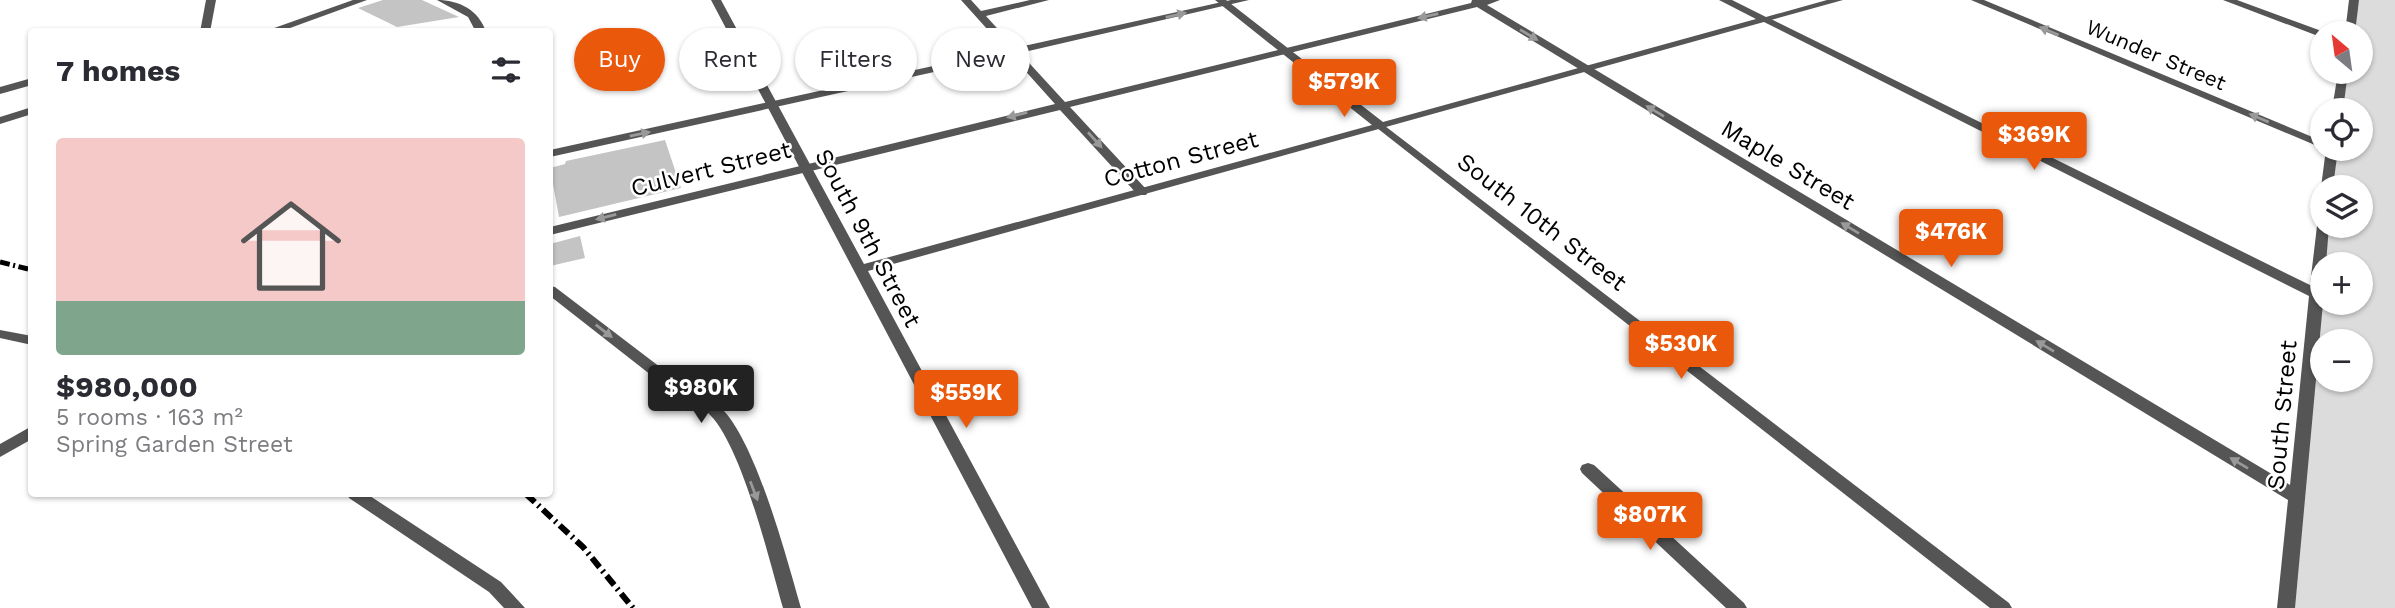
<!DOCTYPE html>
<html lang="en">
<head>
<meta charset="utf-8">
<style>
	body { margin:0; font-family:"Work Sans",sans-serif; background:#f7f7f7; color:#2b2b33; height:100vh; display:flex; flex-direction:column; font-size:26px; white-space:nowrap }
	* { box-sizing:border-box; margin:0 }
	p { font-size:23px; color:#7c7c81 }
	.icon { flex:none; width:38px; height:38px; fill:none; stroke:currentColor; stroke-width:2; stroke-linecap:round; stroke-linejoin:round }
	.map { position:relative; flex:1; overflow:hidden }
	.side { position:absolute; left:28px; top:28px; width:525px; height:469px; display:flex; flex-direction:column; background:#fff; border-radius:7px; box-shadow:0 2px 5px #0004 }
	.side>* { flex:none }
	.top-card { position:absolute; left:574px; top:28px; width:665px; height:63px; display:flex; gap:14px }
	.needle { width:46px; rotate:331deg }
	.fabs { position:absolute; left:2310px; top:21px; display:grid; gap:14px }
	.fabs a { display:grid; place-items:center; width:63px; height:63px; border-radius:50%; background:#fff; box-shadow:0 2px 5px #0004; font-size:35px }
	.price { position:absolute; translate:-50% -60px; padding:0 16px; border-radius:7px; background:#ea580c; color:#fff; font-size:23px; line-height:46px; filter:drop-shadow(0 2px 4px #0008) }
	.price::after { content:''; position:absolute; left:50%; top:42px; width:21px; height:16px; margin-left:-10px; background:inherit; clip-path:polygon(0 0,100% 0,50% 100%) }
	.price.on { background:#222; color:#fff }
	ul { padding:0; list-style:none }
	li { display:grid; align-content:center; gap:14px; height:371px; padding:0 28px }
	li span { display:grid; place-items:center; height:217px; border-radius:7px; color:#555 }
	li>.icon { margin-inline-start:auto }
	span .icon { width:126px; height:126px; fill:#fffc; stroke-width:1 }
	li b { font-size:30px }
	h2 { display:flex; justify-content:space-between; align-items:center; height:84px; padding:0 28px; font-size:30px }
	.chip { padding:0 24px; border-radius:32px; background:#fff; box-shadow:0 2px 5px #0004; font-size:24px; line-height:63px }
	.chip.on { background:#ea580c; color:#fff }
	.map>svg:first-child { display:block }
	.green { fill:#dcdcdc; fill-rule:evenodd }
	.building { fill:#c4c4c4 }
	.lines { fill:none; stroke-linecap:round; stroke-linejoin:round }
	.minor { fill:#555; fill-rule:evenodd }
	.tertiary { fill:#555; fill-rule:evenodd }
	.rail-far1 { stroke:#000; stroke-width:5; stroke-dasharray:10 3.5 2 3.5; stroke-linecap:butt }
	.rail { stroke:#000; stroke-width:6; stroke-dasharray:12 4.5 2 4.5; stroke-linecap:butt }
	.oneway { fill:#999 }
	.labels { text-anchor:middle; stroke-width:5; stroke-linejoin:round; paint-order:stroke }
	.far-street-label { font-size:21px; fill:#000; stroke:#fff }
	.street-label { font-size:24px; fill:#000; stroke:#fff }
</style>
</head>
<body>
<div class="map">
<svg width="2395" height="608" viewBox="0 0 2395 608">
	<rect width="100%" height="100%" fill="#fff"/>
	<path class="green" d="M2354 0H2395V608H2286L2323 226H2361V187H2327L2332 149H2361V110H2337L2343 72H2361V33H2350ZM2322 264H2361V303H2322ZM2322 341H2361V380H2322Z"/>
	<g class="building">
		<path d="M383 0H422L459 17 397 27 358 8Z"/>
		<path d="M665 140 681 188 559 217 550 168 565 164 566 161Z"/>
		<path d="M580 236 585 258 550 266V244Z"/>
	</g>
	<g class="lines">
		<g class="minor">
			<path d="M437 0C459 0 479 10 486 32H476L468 17Z"/>
			<path d="M961 0H971L981 11 1030 0H1049L986 16 1015 48 1231 0H1249L1020 53 1065 102 1471 3 1472 0H1500L1487 5 2290 485 2309 296 1760 20 1769 18 2310 285 2317 226 2322 222V226H2329L2326 264H2322L2323 303 2295 608H2277L2288 500 1477 7 1070 107 1146 189 1148 192 1146 195H1138L1060 110 550 235V227L1055 104 1011 55 550 157V150L1006 50Z"/>
			<path d="M1971 0H1984L2322 141V148Z"/>
			<path d="M2223 0H2237L2327 33H2322V37L2318 36Z"/>
			<path d="M2349 0H2359L2355 33H2345Z"/>
			<path d="M2338 72H2348L2343 110H2332Z"/>
			<path d="M32 78V85L0 94V87Z"/>
			<path d="M1381 123 2009 603 2012 608H1990L1377 128 1375 126Z"/>
			<path d="M2326 149H2338L2333 187H2322V189L2321 187Z"/>
			<path d="M550 286 555 287 698 396C705 399 713 401 718 405 755 436 787 560 801 608H783C770 563 741 441 707 412 702 408 694 406 688 404L550 296Z"/>
			<path d="M0 330 32 336V345L0 338Z"/>
			<path d="M32 426V439L0 457V444Z"/>
			<path d="M1588 463 1594 465 1744 603 1747 608H1726L1582 473 1580 469 1582 465Z"/>
			<path d="M347 494H367L501 582 525 608H504L489 592 349 498Z"/>
		</g>
		<g class="tertiary">
			<path d="M206 0H216L210 32H200Z"/>
			<path d="M353 0H367L279 32H263Z"/>
			<path d="M711 0H721L864 264 1372 125 1215 0H1226L1383 122 1756 19 1719 0H1732L1766 17 1827 0H1843L868 271 1050 608H1032Z"/>
			<path d="M32 107V114L0 124V117Z"/>
		</g>
		<path class="rail-far1" d="M0 262 32 270"/>
		<path class="rail" d="M526 494 583 547 633 608"/>
	</g>
	<defs><path id="oneway-solid" d="M-6-.8H1V-3.2L6.5 0L1 3.2V.8H-6Z" transform="scale(1.75)"/></defs>
	<g class="oneway">
		<use href="#oneway-solid" transform="translate(1176 15) rotate(-13)"/>
		<use href="#oneway-solid" transform="translate(1428 16) rotate(167)"/>
		<use href="#oneway-solid" transform="translate(2049 31) rotate(-157)"/>
		<use href="#oneway-solid" transform="translate(1529 35) rotate(31)"/>
		<use href="#oneway-solid" transform="translate(1655 111) rotate(-149)"/>
		<use href="#oneway-solid" transform="translate(1017 115) rotate(166)"/>
		<use href="#oneway-solid" transform="translate(2259 118) rotate(-157)"/>
		<use href="#oneway-solid" transform="translate(640 134) rotate(-12)"/>
		<use href="#oneway-solid" transform="translate(1095 140) rotate(48)"/>
		<use href="#oneway-solid" transform="translate(606 217) rotate(166)"/>
		<use href="#oneway-solid" transform="translate(1850 228) rotate(-149)"/>
		<use href="#oneway-solid" transform="translate(604 331) rotate(38)"/>
		<use href="#oneway-solid" transform="translate(2045 346) rotate(-149)"/>
		<use href="#oneway-solid" transform="translate(2239 463) rotate(-149)"/>
		<use href="#oneway-solid" transform="translate(754 491) rotate(69)"/>
	</g>
	<g class="labels">
		<g class="far-street-label">
			<text transform="translate(2156 55) rotate(23)" y="7">Wunder Street</text>
		</g>
		<g class="street-label">
			<text transform="translate(1181 159) rotate(-15)" y="8">Cotton Street</text>
			<text transform="translate(1788 165) rotate(31)" y="8">Maple Street</text>
			<text transform="translate(711 169) rotate(-14)" y="8">Culvert Street</text>
			<text transform="translate(1542 222) rotate(38)" y="8">South 10th Street</text>
			<text transform="translate(868 238) rotate(62)" y="8">South 9th Street</text>
			<text transform="translate(2282 415) rotate(-85)" y="8">South Street</text>
		</g>
	</g>
</svg>
<div class="fabs">
<a><svg class="needle" viewBox="-14 -14 28 28"><path d="M0-13l5 13h-10z" fill="#e53935"/><path d="M0 13l5-13h-10z" fill="#7c7c81"/></svg></a>
<a><svg class="icon" aria-label="locate" viewBox="0 0 24 24"><circle cx="12" cy="12" r="6"/><path d="M12 2v4M12 18v4M2 12h4M18 12h4"/></svg></a>
<a><svg class="icon" aria-label="layers" viewBox="0 0 24 24"><path d="M12 4l9 5-9 5-9-5zM3 14l9 5 9-5"/></svg></a>
<a>+</a>
<a>−</a>
</div>
<b class="price" style="left:1344px;top:119px">$579K</b>
<b class="price" style="left:2034px;top:172px">$369K</b>
<b class="price" style="left:1951px;top:269px">$476K</b>
<b class="price" style="left:1681px;top:381px">$530K</b>
<b class="price on" style="left:701px;top:425px">$980K</b>
<b class="price" style="left:966px;top:430px">$559K</b>
<b class="price" style="left:1650px;top:552px">$807K</b>
<div class="top-card">
<a class="chip on">Buy</a>
<a class="chip">Rent</a>
<a class="chip">Filters</a>
<a class="chip">New</a>
</div>
<section class="side">
<h2>7 homes<svg class="icon" aria-label="filters" viewBox="0 0 24 24"><path d="M4 7h16M4 17h16"/><circle cx="9" cy="7" r="2"/><circle cx="15" cy="17" r="2"/></svg></h2>
<ul>
<li><span style="background:linear-gradient(#f6c9c9 75%,#7fa58c 0)"><svg class="icon" aria-label="home" viewBox="0 0 24 24"><path d="M3 11l9-7 9 7M6 9v11h12V9"/></svg></span><div><b>$980,000</b><p>5 rooms · 163 m²</p><p>Spring Garden Street</p></div></li>
</ul>
</section>
</div>
</body>
</html>
